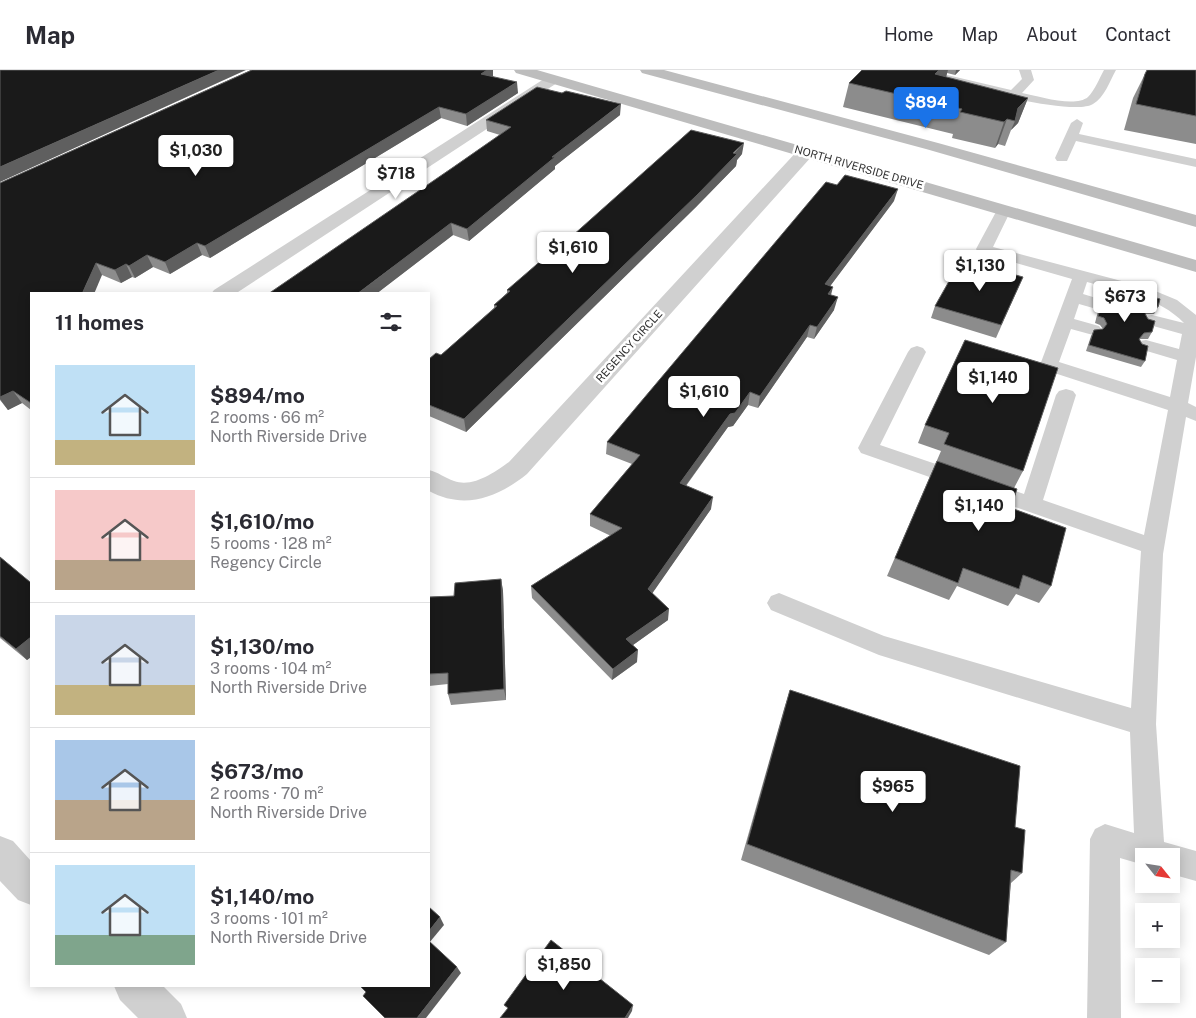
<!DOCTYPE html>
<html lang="en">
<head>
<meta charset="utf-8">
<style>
	body { margin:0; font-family:"Public Sans",sans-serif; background:#f2f2f3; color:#2b2b33; height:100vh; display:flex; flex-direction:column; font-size:19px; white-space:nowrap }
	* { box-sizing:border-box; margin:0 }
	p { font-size:16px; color:#7c7c81 }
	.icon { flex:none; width:28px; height:28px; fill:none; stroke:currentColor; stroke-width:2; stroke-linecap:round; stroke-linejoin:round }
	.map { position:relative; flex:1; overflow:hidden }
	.sheet { position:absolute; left:30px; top:222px; width:400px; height:695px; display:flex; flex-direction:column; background:#fff; border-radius:0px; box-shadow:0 2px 12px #0003 }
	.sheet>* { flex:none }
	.needle { width:32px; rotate:120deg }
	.tools { position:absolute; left:1135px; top:778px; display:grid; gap:10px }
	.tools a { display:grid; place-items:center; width:45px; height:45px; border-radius:0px; background:#fff; box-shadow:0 2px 12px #0003; font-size:25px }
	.price { position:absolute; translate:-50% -42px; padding:0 11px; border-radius:5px; background:#fff; color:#222; font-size:16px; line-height:32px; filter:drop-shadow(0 1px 2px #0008) }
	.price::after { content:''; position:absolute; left:50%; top:30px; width:15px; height:11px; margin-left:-8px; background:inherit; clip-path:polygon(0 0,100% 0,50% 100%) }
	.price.selected { background:#1a73e8; color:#fff }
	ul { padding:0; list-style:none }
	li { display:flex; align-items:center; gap:15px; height:125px; padding:0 25px }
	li+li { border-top:1px solid #e1e1e2 }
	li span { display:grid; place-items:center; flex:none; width:140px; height:100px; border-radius:0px; color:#555 }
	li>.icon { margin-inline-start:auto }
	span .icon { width:60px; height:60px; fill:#fffc; stroke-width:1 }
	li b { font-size:21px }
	h2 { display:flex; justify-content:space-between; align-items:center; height:60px; padding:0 25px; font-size:21px }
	header { display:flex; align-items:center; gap:30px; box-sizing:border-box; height:70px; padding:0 25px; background:#fff; border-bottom:1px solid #e1e1e2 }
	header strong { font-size:24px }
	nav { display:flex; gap:28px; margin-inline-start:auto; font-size:18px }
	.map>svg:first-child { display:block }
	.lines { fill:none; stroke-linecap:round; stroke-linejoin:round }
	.lane { fill:#d0d0d0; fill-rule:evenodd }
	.street { fill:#d0d0d0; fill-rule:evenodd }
	.secondary { fill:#bdbdbd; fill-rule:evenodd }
	.wall { fill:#8c8c8c }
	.shaded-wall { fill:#5f5f5f }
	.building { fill:#1a1a1a; stroke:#5f5f5f }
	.labels { text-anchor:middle; stroke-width:5; stroke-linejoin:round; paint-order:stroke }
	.far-street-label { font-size:11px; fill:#333; stroke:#fff }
</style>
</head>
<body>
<header>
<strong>Map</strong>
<nav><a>Home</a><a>Map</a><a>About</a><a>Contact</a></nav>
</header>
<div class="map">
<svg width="1196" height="948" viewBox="0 0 1196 948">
	<rect width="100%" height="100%" fill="#fff"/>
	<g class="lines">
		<g class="lane">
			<path d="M905 0H926L1011 20 1022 9 1019 0H1031L1034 10 1022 23C1038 26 1075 38 1088 27 1095 20 1099 9 1104 0H1116C1110 11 1104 28 1093 34 1070 48 939 10 907 2Z"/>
			<path d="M1077 49 1083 53 1079 64 1196 89V97L1076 71 1067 91H1057L1055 88 1071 53Z"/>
			<path d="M1004 136 1009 137 1011 140 993 177 1148 218 1177 230 1196 245V287L1188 333 1196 337V351L1186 347 1163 484 1156 654 1164 772 1196 781V811L1171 804V786H1144V795L1120 788 1121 948H1087L1090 769 1095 759 1105 754 1134 763 1130 662 879 585 771 540 767 533 771 526 779 523 884 566 1131 638 1141 481 861 383 858 378 908 282 911 278 917 276 923 278 926 282 880 375 1024 424 1056 325 1059 321 1066 319 1073 321 1076 325 1043 430 1144 465 1168 340 1042 299 1040 295 1072 209 978 182 976 179 997 140 999 137ZM1087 212C1121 221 1159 227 1184 253L1152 245 1146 246 1143 250 1146 254 1182 264 1179 279 1146 270 1140 271 1137 275 1140 279 1177 290 1170 327 1059 292 1071 259 1093 265 1099 264 1102 260 1099 256 1074 249 1079 234 1100 240 1106 239 1109 235 1106 231 1083 224Z"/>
		</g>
		<g class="street">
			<path d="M552 6 557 7 559 10 557 13 235 224H211L214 220 547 7Z"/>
			<path d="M806 77 812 78 814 82 812 86 527 404C497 428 464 440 429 421V400C438 402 445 408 454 411 473 418 495 402 509 392L800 78Z"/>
			<path d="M0 766 13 771 31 791V835L18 830 0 811Z"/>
			<path d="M114 916H163L181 934 187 948H138L120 930Z"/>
		</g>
		<g class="secondary">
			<path d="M514 0H537L1196 190V202L516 3Z"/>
			<path d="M640 0H664L938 73 1196 145V157L926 79 642 3Z"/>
		</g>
	</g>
	<g class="wall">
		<path d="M251 0H493V7L518 23 467 56 441 48 210 188 202 185 170 204 153 197 135 208 132 207 121 213 102 205 31 224V340L22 333 8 340 0 330V113Z"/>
		<path d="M862 0H960L955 5 947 3 946 7 1028 28 1018 53 1011 60 1005 76 998 74 995 78 952 68 953 64 843 37 849 13Z"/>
		<path d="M1196 0V74L1124 60 1133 28 1145 4Z"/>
		<path d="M620 45 555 96V99L469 171 453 165 376 224 455 96 500 65 487 61 486 50Z"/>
		<path d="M742 84 737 90 736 96 696 137 466 362 429 346V289L441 285 494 238V235L507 223V220L553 183Z"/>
		<path d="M894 131 830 216 831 225 834 240 814 269 807 267 758 338 748 335 733 356 728 357 686 416 711 439 652 523 668 550 633 575 637 592 612 610 532 528 531 516 611 466 590 456V444L632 394 606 384 607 372Z"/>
		<path d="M1023 207 996 268 931 248 935 236Z"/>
		<path d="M1108 214 1158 237 1154 244H1146L1152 262 1148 269H1140L1145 291 1141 297 1086 281 1091 266 1094 260 1103 259 1100 255 1095 253 1098 241 1102 235 1110 234 1108 230 1102 228Z"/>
		<path d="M965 270 1023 401 1014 418 1011 438 1051 516 1039 533 1016 524 1008 536 957 516 949 530 887 506 941 381 918 373 925 355Z"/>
		<path d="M0 487 30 512 31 511V587L27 590 0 568Z"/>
		<path d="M501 509 503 521 506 630 451 635 448 624V614L429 616V527L454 526Z"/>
		<path d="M790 620 1015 757 1022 803 1011 813 1006 872 989 885 741 790 784 639Z"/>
	</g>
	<g class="shaded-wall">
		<path d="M219 0H246L0 112V97Z"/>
		<path d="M487 0H493V8L481 4Z"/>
		<path d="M939 0H948L944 14 935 4Z"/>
		<path d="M956 0H960L955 5Z"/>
		<path d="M517 12 518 23 467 56 466 44Z"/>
		<path d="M1028 28 1018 53 1011 60 1015 51 1018 38Z"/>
		<path d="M621 34 620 45 555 96V99L469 171 467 159 552 87Z"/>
		<path d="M439 37 441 48 210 188 205 176Z"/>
		<path d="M1007 49 998 74 995 78 1004 52Z"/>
		<path d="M744 73 742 84 737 90 736 96 696 137 466 362 464 349Z"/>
		<path d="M898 119 894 131 822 227 825 214Z"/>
		<path d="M451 153 453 165 376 224H357Z"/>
		<path d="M197 173 202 185 170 204 165 192Z"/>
		<path d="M147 185 153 197 135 208 129 196Z"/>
		<path d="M96 193 102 205 94 224H82Z"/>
		<path d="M126 194 132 207 121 213 115 200Z"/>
		<path d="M833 217 830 229 828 224Z"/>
		<path d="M838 227 834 240 814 269 817 257Z"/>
		<path d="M810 255 807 267 758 338 760 326Z"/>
		<path d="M13 321 22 333 8 340 0 329V327Z"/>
		<path d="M750 322 748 335 733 356 728 357 678 426 680 413 730 344Z"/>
		<path d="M713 427 711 439 647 531 648 519Z"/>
		<path d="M501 509 503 521 506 630 504 619Z"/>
		<path d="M669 539 668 550 626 580V569Z"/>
		<path d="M31 567V587L27 590 16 579Z"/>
		<path d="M638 580 637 592 612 610 613 599Z"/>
		<path d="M440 847 444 855 429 873V861Z"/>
		<path d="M457 897 461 903 426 948H417Z"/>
		<path d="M633 935 632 941 628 948H625Z"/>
	</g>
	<g class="building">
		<path d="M0 0H219L0 97Z"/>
		<path d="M252 0H487L481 4 517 12 466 44 439 37 205 176 197 173 165 192 147 185 129 196 126 194 115 200 96 193 82 224H31V333L13 321 0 327V113Z"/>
		<path d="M862 0H939L935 4 1028 28 1018 38 1015 51 1007 49 1004 52 960 42 962 39 849 13Z"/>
		<path d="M1147 0H1196V46L1136 34 1145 4Z"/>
		<path d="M537 17 562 23 566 21 621 34 552 87H555L467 159 451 153 357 224H268L455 96 511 57 486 50Z"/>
		<path d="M691 60 744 73 733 83 737 84 697 125 464 349 429 335V289L436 283 441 285 497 236 494 235 510 221 507 220 551 182 553 183Z"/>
		<path d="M845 105 898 119 825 214 833 217 828 224 838 227 817 257 810 255 760 326 750 322 735 343 730 344 680 413 713 427 648 519 669 539 626 569 638 580 613 599 531 516 622 458 590 444 640 385 607 372 826 112 837 115Z"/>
		<path d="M961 190 1023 207 1001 255 935 236Z"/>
		<path d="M1108 214 1160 229 1158 237 1149 238 1145 244 1148 249 1155 251 1152 262 1144 263 1139 269 1142 274 1148 276 1145 291 1089 275 1094 260 1103 259 1107 254 1104 248 1098 246 1102 235 1110 234 1114 229 1111 224 1106 222Z"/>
		<path d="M965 270 1058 298 1023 401 944 374 949 363 925 355Z"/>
		<path d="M937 391 1017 419 1011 438 1066 458 1051 516 1023 505 1019 519 963 498 958 513 895 488Z"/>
		<path d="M0 487 30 512 31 511V567L16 579 0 566Z"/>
		<path d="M501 509 504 619 448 624V603L429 604V527L454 526 455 513Z"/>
		<path d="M790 620 1020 696 1015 757 1025 760 1022 803 1011 800 1006 872 747 774Z"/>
		<path d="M429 837 440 847 429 861Z"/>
		<path d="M551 870 633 935 625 948H500L508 938 504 935Z"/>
		<path d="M429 871 457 897 417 948H385L363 926 366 922 360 916H429Z"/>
	</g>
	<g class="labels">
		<g class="far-street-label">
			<text transform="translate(859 97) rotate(16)" y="4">NORTH RIVERSIDE DRIVE</text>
			<text transform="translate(629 276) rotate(-48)" y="4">REGENCY CIRCLE</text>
		</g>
	</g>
</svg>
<div class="tools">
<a><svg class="needle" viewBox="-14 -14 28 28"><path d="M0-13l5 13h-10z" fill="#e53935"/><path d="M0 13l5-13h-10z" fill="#7c7c81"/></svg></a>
<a>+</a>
<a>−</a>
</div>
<b class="price selected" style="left:926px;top:59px">$894</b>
<b class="price" style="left:196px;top:107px">$1,030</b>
<b class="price" style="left:396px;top:130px">$718</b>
<b class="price" style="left:573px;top:204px">$1,610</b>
<b class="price" style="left:980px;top:222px">$1,130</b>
<b class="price" style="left:1125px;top:253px">$673</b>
<b class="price" style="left:993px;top:334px">$1,140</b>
<b class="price" style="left:704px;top:348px">$1,610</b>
<b class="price" style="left:979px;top:462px">$1,140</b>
<b class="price" style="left:893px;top:743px">$965</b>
<b class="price" style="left:564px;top:921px">$1,850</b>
<section class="sheet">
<h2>11 homes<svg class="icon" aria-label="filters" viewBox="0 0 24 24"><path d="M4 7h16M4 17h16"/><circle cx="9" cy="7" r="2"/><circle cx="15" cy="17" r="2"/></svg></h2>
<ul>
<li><span style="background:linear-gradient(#bfe0f5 75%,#c2b280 0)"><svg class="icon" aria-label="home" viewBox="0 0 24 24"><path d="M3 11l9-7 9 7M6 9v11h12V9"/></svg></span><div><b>$894/mo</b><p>2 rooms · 66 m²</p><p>North Riverside Drive</p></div></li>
<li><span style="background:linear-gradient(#f6c9c9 70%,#b9a48a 0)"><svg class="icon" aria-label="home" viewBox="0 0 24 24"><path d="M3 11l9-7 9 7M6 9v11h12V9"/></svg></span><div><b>$1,610/mo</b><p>5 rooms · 128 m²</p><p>Regency Circle</p></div></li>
<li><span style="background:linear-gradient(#c9d6e8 70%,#c2b280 0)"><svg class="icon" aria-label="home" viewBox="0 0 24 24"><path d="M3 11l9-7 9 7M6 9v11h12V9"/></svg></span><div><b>$1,130/mo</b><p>3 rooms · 104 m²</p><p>North Riverside Drive</p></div></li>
<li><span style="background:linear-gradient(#a9c7e8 60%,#b9a48a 0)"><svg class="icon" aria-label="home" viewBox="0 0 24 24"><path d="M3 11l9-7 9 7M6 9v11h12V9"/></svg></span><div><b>$673/mo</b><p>2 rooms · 70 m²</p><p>North Riverside Drive</p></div></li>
<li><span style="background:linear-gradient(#bfe0f5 70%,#7fa58c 0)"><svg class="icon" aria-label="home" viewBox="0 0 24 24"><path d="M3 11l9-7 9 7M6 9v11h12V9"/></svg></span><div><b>$1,140/mo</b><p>3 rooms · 101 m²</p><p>North Riverside Drive</p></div></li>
</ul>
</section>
</div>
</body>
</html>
